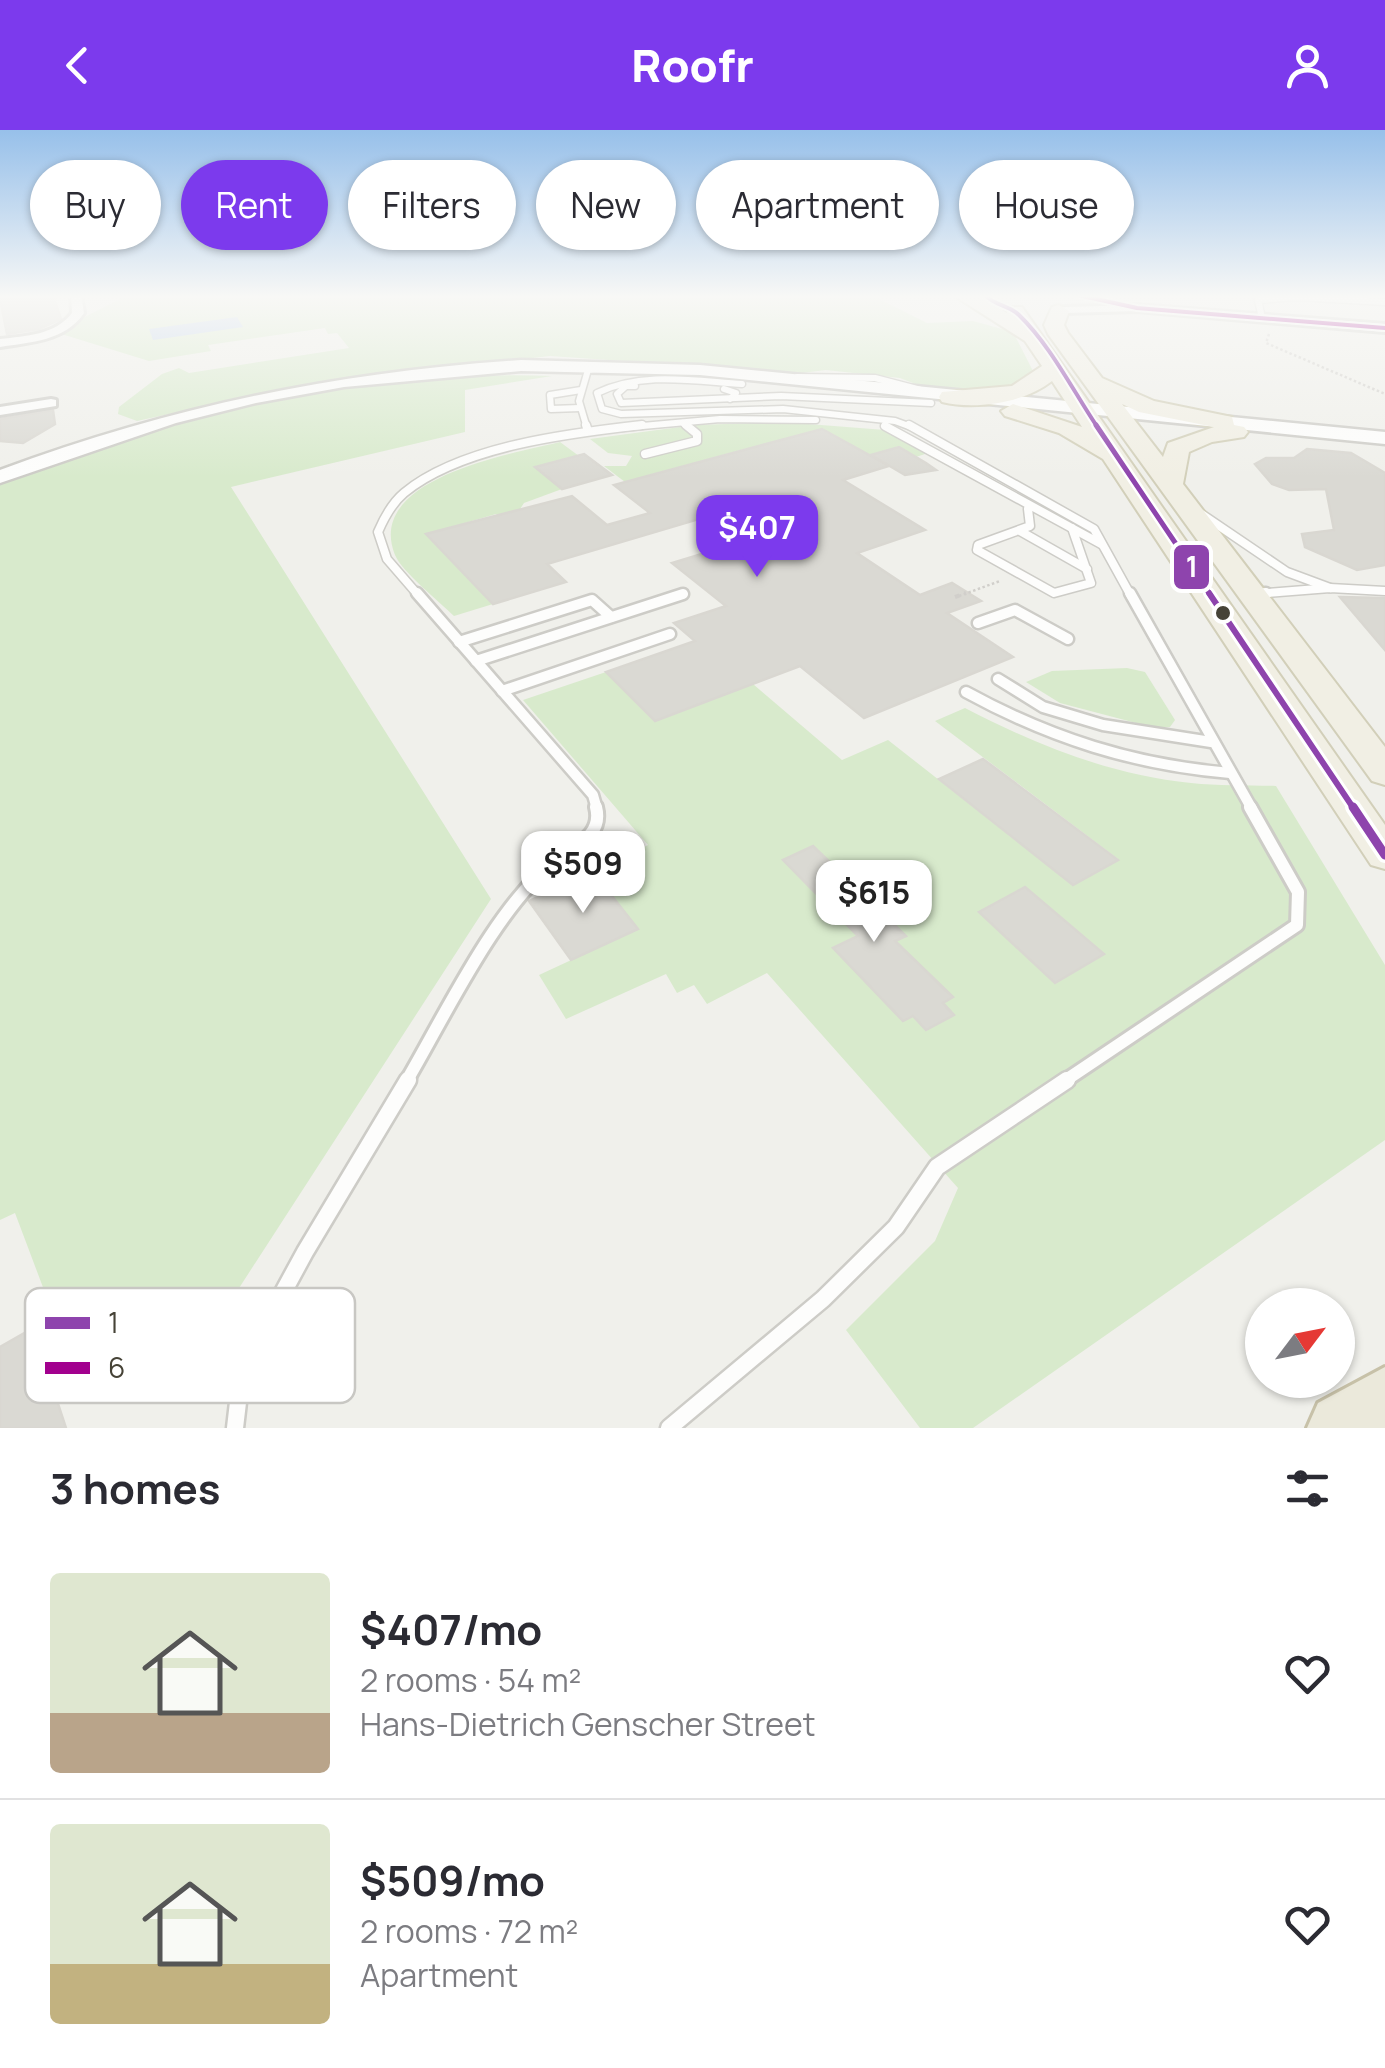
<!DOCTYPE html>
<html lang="en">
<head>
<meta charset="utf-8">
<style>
	body { margin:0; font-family:Manrope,sans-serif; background:#f2f2f3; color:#2b2b33; height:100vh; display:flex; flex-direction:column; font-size:38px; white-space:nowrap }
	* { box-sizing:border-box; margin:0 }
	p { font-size:32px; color:#7c7c81 }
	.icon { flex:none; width:55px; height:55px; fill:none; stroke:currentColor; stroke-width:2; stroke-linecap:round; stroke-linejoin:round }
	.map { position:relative; height:1298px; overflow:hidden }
	.drawer { display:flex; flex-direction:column; background:#fff; flex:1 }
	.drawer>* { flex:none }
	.guide { position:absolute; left:30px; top:30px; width:1325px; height:90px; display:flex; gap:20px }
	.needle { width:65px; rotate:58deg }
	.fabs { position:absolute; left:1245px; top:1158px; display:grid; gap:20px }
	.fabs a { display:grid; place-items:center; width:110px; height:110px; border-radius:50%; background:#fff; box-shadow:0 2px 8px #0004; font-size:50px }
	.price { position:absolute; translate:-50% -85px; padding:0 22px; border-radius:20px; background:#fff; color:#222; font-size:32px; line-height:65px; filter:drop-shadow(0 2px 5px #0008) }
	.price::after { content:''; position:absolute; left:50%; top:60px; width:30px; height:22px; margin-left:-15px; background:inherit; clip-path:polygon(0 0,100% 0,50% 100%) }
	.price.selected { background:#7c3aed; color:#fff }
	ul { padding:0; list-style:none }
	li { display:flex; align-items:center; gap:30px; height:250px; padding:0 50px }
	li+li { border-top:2px solid #e1e1e2 }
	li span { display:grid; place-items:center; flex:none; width:280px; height:200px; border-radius:10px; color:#555 }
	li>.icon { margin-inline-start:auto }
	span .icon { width:120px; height:120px; fill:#fffc; stroke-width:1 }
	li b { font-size:42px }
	h2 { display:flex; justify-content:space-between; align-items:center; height:120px; padding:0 50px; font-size:42px }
	.chip { padding:0 35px; border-radius:45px; background:#fff; box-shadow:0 2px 8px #0004; font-size:35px; line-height:90px }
	.chip.selected { background:#7c3aed; color:#fff }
	header { display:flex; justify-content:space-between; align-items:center; height:130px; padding:0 50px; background:#7c3aed; color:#fff; font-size:45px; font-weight:800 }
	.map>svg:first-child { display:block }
	.green { fill:#d8eacc }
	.water { fill:#bed1ec }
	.building { fill:#dad9d3; stroke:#d9d7d1; stroke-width:2.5 }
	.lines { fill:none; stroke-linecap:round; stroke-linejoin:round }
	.service-far4-casing { stroke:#cdccc7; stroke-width:9 }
	.service-far3-casing { stroke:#cdccc7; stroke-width:11 }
	.service-far2-casing { stroke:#cdccc7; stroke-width:15 }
	.service-far1-casing { stroke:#cdccc7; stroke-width:18 }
	.service-casing { stroke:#cdccc7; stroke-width:21 }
	.minor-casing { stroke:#cdccc7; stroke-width:6 }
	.tertiary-casing { stroke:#cdccc7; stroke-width:5 }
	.primary-casing { stroke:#d2cfb9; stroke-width:4 }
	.motorway-casing { stroke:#c7c1a8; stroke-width:6 }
	.path-far1 { stroke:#d1cfcb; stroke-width:2.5; stroke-dasharray:2.5 2.5; stroke-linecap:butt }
	.path { stroke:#d1cfcb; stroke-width:4; stroke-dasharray:5 5; stroke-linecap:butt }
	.service-far4 { stroke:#fdfdfc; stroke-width:6 }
	.service-far3 { stroke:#fdfdfc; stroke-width:8 }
	.service-far2 { stroke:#fdfdfc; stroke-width:10 }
	.service-far1 { stroke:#fdfdfc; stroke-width:12 }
	.service { stroke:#fdfdfc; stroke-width:16 }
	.minor { fill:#fdfdfc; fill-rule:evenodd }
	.tertiary { fill:#fdfdfc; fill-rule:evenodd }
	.primary { fill:#f1efe4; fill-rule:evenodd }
	.motorway { fill:#ebe9db; fill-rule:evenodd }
	.bus-1-far3-casing { stroke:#fff; stroke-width:8 }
	.bus-1-far2-casing { stroke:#fff; stroke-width:10 }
	.bus-1-far1-casing { stroke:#fff; stroke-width:12 }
	.bus-1-casing { stroke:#fff; stroke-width:16 }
	.bus-2-casing { stroke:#fff; stroke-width:8 }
	.bus-1-far3 { stroke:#8e44ad; stroke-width:4 }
	.bus-1-far2 { stroke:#8e44ad; stroke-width:5 }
	.bus-1-far1 { stroke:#8e44ad; stroke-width:6 }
	.bus-1 { stroke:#8e44ad; stroke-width:9 }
	.bus-2 { stroke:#a2008e; stroke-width:4 }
	.bus-dot { fill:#464337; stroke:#fff; stroke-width:4 }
	.key { fill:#fff; stroke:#c8c7c3; stroke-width:2.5 }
	.key-label { font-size:28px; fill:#464337 }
	.line-badge { stroke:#fff; stroke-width:4 }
	.badge-label { font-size:28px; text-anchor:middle; font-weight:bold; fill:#fff }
</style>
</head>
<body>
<header><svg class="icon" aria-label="back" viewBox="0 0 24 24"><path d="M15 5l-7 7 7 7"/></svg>Roofr<svg class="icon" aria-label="person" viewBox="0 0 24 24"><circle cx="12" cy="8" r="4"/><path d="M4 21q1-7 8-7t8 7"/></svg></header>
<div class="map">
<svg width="1385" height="1298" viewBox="0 0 1385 1298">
	<rect width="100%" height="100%" fill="#f0f0eb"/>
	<g class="green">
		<path d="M128 165H871L927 193 973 191 1013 202 1033 241 1031 251 1021 256 957 261 923 257 900 248 826 240 802 243 550 226 318 252 137 291 118 284 119 277 162 244 179 238 189 243 349 218 337 203 328 204 325 198 208 215 211 221 149 231 55 202Z"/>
		<path d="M552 246 465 260V302L231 357 491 769 230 1172 169 1166 70 1229 15 1083 0 1090V354C173 284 365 239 552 246Z"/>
		<path d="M783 292 885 300 928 323 916 327 899 317 870 325 822 299 776 311 792 347 748 318 697 332 711 372 667 340 625 352 604 336H626L632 326 608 323 590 309 695 295Z"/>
		<path d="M560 312 579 326 536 338 562 359 524 373 520 379 553 409 530 415 496 384 427 404 493 474 454 486C440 472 402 442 395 425 364 348 512 324 560 312Z"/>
		<path d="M1127 538 1145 542 1175 590 1170 597 1155 598 1060 573 1026 552 1052 541Z"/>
		<path d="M606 542 655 590 753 554 842 630 888 610 1073 755 1118 729 935 591 965 578C1036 615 1111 645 1191 653 1219 656 1248 655 1276 656L1385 835V1010L973 1298H920L846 1200 935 1111 958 1058 767 843 707 874 694 855 677 863 666 844 566 889 539 845 638 799 593 742 648 715 523 570Z"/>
	</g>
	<path class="water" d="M237 187 243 197 153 210 149 199Z"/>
	<g class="building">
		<path d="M32 165H53L61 189 39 199 7 204 0 169Z"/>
		<path d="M53 280 55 294 23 313 0 311V289Z"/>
		<path d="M822 299 889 336 843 350 925 400 857 423 920 465 952 453 981 471 947 483 1013 527 864 588 800 536 655 591 606 542 695 511 674 493 726 476 672 433 781 400 746 375 547 434 566 452 493 474 426 404 572 366 607 395 650 383 614 355Z"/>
		<path d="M899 317 926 333 936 340 905 345 871 325Z"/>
		<path d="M1307 319 1351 323 1385 343V435L1357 440 1305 417 1302 404 1334 400 1326 359 1289 360 1272 354 1255 334 1266 328H1294Z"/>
		<path d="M584 324 612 345 562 359 535 337Z"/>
		<path d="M1340 467 1385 468V520Z"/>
		<path d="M983 629 1118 730 1073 755 939 649Z"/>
		<path d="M813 716 906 806 895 811 953 867 943 873 954 885 926 900 913 886 903 891 833 818 858 806 783 730Z"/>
		<path d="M593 742 638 799 571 830 529 771Z"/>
		<path d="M1025 757 1104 824 1055 853 979 782Z"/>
		<path d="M33 1198 66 1298H0V1217Z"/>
	</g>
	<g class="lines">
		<g class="service-far4-casing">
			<g id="service-far4">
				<path d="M1262 188 1258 170 1297 167 1385 172"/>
				<path d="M797 247 875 248 921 260"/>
				<path d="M742 254C694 251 642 241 597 263L602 279 621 284 783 279 895 291 914 298"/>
				<path d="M635 256H626L617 264 621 273 781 266 931 273"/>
				<path d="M724 259 736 263 730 269"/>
				<path d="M580 278 551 279 550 265 581 260"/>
				<path d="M683 293 689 298"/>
				<path d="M885 296 888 298"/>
				<path d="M587 298 579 271 588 240 599 238"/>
				<path d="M620 298 720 289 816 290"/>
			</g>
		</g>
		<g class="service-far3-casing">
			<g id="service-far3">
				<path d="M586 295 588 301"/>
				<path d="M909 295 1094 399 1131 466"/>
				<path d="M885 296 1101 414"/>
				<path d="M645 324 697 311V304L686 295"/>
				<path d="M1028 379 1030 396 978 415 977 420 1054 463 1091 453 1072 398"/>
				<path d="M1200 383 1287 442 1330 458"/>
				<path d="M1020 401 1087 439"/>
				<path d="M1255 464 1330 458 1385 461"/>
				<path d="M419 466 387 429 378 402C384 388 392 373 404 363 461 316 571 303 642 295"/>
				<path d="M678 466 683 464"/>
			</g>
		</g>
		<g class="service-far2-casing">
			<g id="service-far2">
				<path d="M417 463 593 665 597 679"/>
				<path d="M1130 463 1252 679"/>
				<path d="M1255 464 1266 463"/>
				<path d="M978 493 1015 480 1068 509"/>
				<path d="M459 512 592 470 611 487"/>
				<path d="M476 531 683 464"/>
				<path d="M998 549 1043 577 1103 595 1211 612"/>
				<path d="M502 561 670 504"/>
				<path d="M966 562C1050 608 1134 635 1230 643"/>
			</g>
		</g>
		<g class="service-far1-casing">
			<g id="service-far1">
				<path d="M406 952C445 886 498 772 559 728 579 714 603 704 596 677"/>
				<path d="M1063 952 1297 795 1298 762 1250 677"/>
			</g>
		</g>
		<g class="service-casing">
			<g id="service">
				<path d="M235 1298 242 1238 305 1122 408 950"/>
				<path d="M669 1298 823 1169 896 1097 937 1037 1067 950"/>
			</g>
		</g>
		<g class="minor-casing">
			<g id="minor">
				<path d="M71 165H81L84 183C65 211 31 212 0 217V209C26 206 55 205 72 183Z"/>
				<path d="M1137 175 1385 194V202L1137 181 1064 183 1058 180 1064 177Z"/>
				<path d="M51 269 56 270V276L0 285V277Z"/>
			</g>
		</g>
		<g class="tertiary-casing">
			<g id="tertiary">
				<path d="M957 165H978L1008 177 1000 182Z"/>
				<path d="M521 230 700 235 1385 302V314L700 245 521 241 344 257 256 273 176 293 0 353V340C173 276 337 242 521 230Z"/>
			</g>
		</g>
		<g class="primary-casing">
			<g id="primary">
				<path d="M953 165H975L1007 183 1008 177H1022L1385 695V739L1371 735 1103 329 1059 303 1005 286 1001 281 1013 274 1082 297 1052 251C1024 273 976 280 942 272L939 267 942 262 1012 256 1042 236 1025 211Z"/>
				<path d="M1059 175 1069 181 1064 195 1068 203 1102 248 1154 271 1232 287 1234 295 1244 297 1248 302 1244 307 1212 312 1189 322 1183 354 1385 617V655L1372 651 1048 204 1044 195 1052 177ZM1122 274 1139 282 1214 297 1168 313 1163 327Z"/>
			</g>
		</g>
		<g class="motorway-casing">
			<path id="motorway" d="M1385 1237V1298H1307L1318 1273Z"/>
		</g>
		<g class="path-far1">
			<path d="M1269 204 1266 213 1385 264"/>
			<path d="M959 466 1000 451"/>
		</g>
		<path class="path" d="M955 467 966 463"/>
		<use href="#service-far4" class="service-far4"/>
		<use href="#service-far3" class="service-far3"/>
		<use href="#service-far2" class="service-far2"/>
		<use href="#service-far1" class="service-far1"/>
		<use href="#service" class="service"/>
		<use href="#minor" class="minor"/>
		<use href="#tertiary" class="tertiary"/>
		<use href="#primary" class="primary"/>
		<use href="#motorway" class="motorway"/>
		<g class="bus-1-far3-casing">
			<path id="bus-1-far3" d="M985 165C995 176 1009 175 1019 185 1051 216 1073 261 1098 298"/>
		</g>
		<g class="bus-1-far2-casing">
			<path id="bus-1-far2" d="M1096 295 1211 466"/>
		</g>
		<g class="bus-1-far1-casing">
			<path id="bus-1-far1" d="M1209 463 1354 679"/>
		</g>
		<g class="bus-1-casing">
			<path id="bus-1" d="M1353 677 1385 725"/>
		</g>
		<g class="bus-2-casing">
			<path id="bus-2" d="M1078 165 1137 178 1385 198"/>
		</g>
		<use href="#bus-1-far3" class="bus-1-far3"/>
		<use href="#bus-1-far2" class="bus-1-far2"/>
		<use href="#bus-1-far1" class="bus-1-far1"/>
		<use href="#bus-1" class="bus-1"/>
		<use href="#bus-2" class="bus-2"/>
	</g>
	<linearGradient id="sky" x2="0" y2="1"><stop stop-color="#97c0ea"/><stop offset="0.48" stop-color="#f8f8f6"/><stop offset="1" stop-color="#f8f8f6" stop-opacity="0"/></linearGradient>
	<rect width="1385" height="347" fill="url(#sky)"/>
	<circle class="bus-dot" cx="1223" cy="483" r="9"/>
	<rect x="25" y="1158" width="330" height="115" rx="15" class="key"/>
	<rect x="45" y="1187" width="45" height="12" fill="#8e44ad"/>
	<rect x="45" y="1232" width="45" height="12" fill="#a2008e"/>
	<g class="key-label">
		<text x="108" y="1203">1</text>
		<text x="108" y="1248">6</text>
	</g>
	<rect class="line-badge" x="1172" y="413" width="39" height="48" rx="10" fill="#8e44ad"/>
	<g class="badge-label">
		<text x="1192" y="447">1</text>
	</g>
</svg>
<div class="fabs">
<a><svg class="needle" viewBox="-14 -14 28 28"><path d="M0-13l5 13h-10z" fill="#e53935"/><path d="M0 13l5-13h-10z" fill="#7c7c81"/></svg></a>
</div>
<b class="price selected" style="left:757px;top:450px">$407</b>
<b class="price" style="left:583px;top:786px">$509</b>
<b class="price" style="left:874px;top:815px">$615</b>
<div class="guide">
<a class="chip">Buy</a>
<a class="chip selected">Rent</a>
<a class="chip">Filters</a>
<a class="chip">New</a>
<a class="chip">Apartment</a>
<a class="chip">House</a>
</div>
</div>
<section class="drawer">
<h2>3 homes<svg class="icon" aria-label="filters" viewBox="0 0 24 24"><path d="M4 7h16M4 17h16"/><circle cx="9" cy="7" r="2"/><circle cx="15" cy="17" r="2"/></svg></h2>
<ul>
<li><span style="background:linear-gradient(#dfe7d0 70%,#b9a48a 0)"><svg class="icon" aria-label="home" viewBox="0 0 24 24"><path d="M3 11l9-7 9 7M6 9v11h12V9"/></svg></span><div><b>$407/mo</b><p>2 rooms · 54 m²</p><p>Hans-Dietrich Genscher Street</p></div><svg class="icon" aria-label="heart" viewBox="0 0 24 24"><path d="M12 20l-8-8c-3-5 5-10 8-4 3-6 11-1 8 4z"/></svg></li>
<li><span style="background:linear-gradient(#dfe7d0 70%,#c2b280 0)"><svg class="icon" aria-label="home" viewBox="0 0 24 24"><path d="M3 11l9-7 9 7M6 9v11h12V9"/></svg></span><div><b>$509/mo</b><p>2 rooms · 72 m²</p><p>Apartment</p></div><svg class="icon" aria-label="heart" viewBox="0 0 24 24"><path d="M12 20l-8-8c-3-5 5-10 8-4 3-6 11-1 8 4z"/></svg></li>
</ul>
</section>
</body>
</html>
